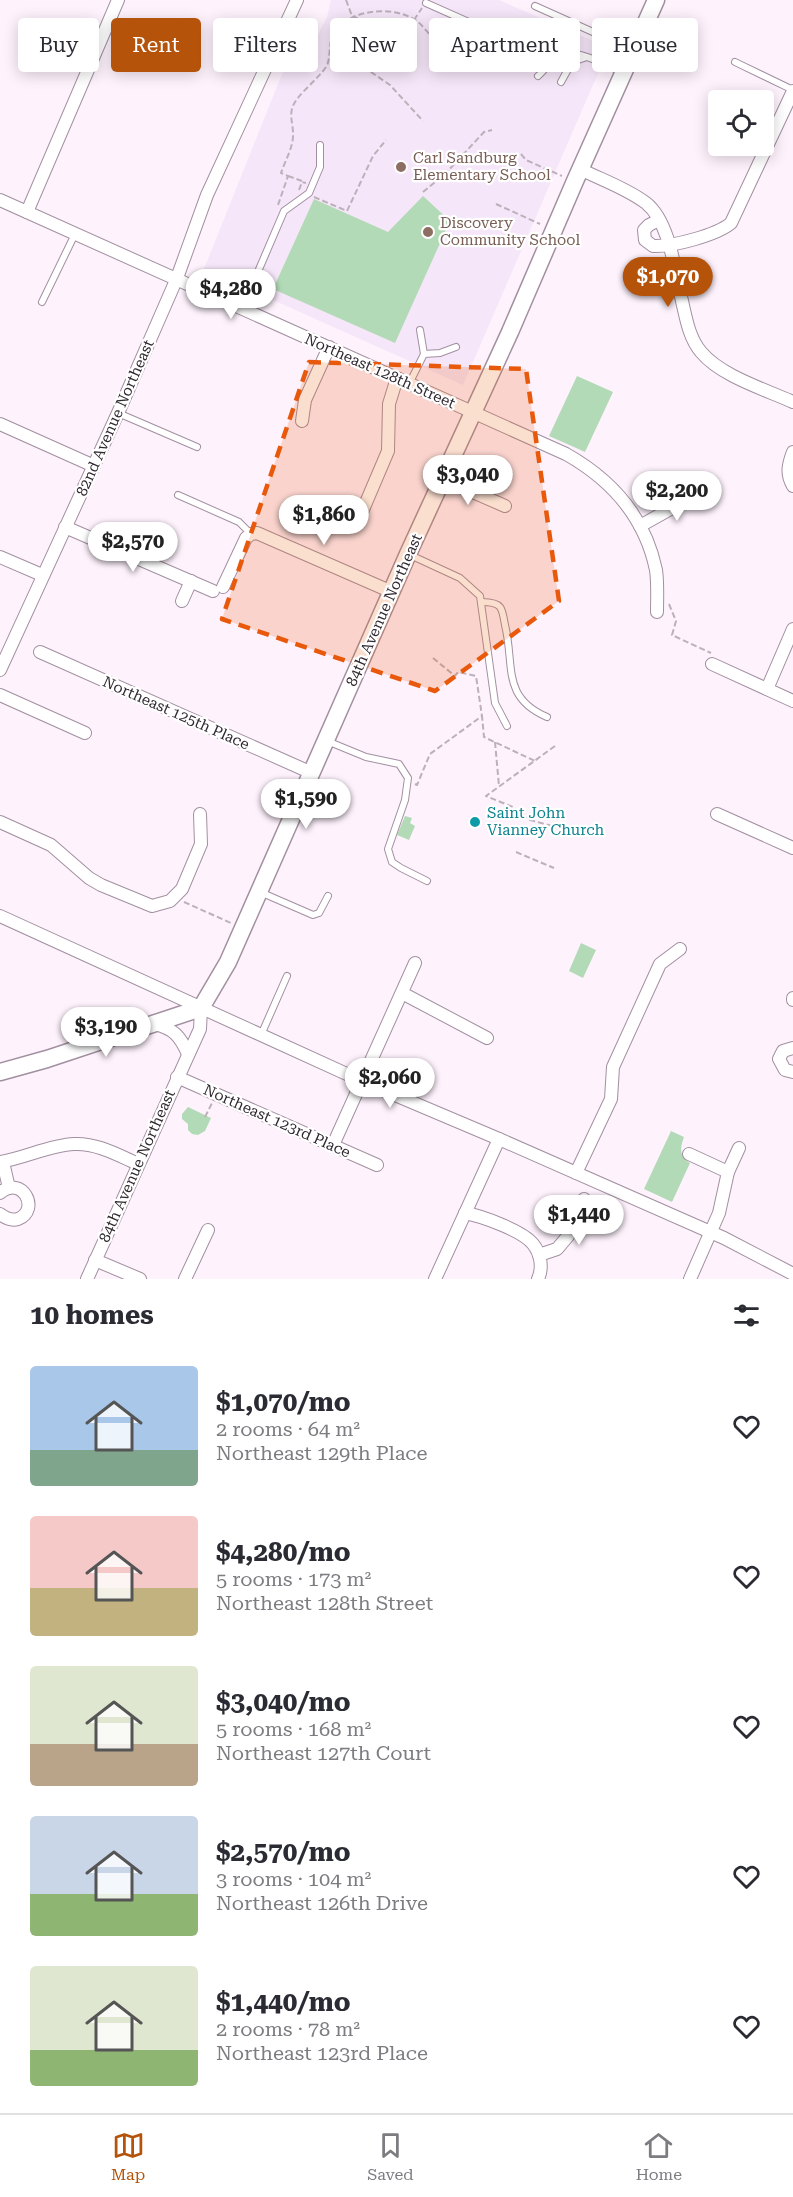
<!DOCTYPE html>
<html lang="en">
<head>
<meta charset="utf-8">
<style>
	body { margin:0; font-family:"Roboto Serif",serif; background:#f7f7f7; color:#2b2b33; height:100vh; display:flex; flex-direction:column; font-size:22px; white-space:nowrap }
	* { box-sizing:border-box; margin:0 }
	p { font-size:20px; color:#7c7c81 }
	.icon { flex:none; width:33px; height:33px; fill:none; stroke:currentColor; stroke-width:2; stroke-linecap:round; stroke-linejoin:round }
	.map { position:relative; height:1279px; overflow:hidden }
	.drawer { display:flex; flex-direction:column; background:#fff; flex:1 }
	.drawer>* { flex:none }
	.top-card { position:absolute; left:18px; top:18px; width:758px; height:54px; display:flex; gap:12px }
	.buttons { position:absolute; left:708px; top:90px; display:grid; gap:12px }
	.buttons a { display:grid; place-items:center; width:66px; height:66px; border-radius:6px; background:#fff; box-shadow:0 3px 15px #0003; font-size:30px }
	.price { position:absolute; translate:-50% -51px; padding:0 14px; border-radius:21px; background:#fff; color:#222; font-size:20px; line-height:39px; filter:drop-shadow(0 2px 3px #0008) }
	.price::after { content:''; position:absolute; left:50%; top:36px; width:18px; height:14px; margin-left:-9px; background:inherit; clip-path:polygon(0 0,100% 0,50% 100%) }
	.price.current { background:#b45309; color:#fff }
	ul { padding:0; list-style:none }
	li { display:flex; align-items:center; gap:18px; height:150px; padding:0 30px }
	li span { display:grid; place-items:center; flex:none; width:168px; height:120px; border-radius:6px; color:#555 }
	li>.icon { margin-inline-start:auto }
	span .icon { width:72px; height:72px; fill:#fffc; stroke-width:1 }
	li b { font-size:26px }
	h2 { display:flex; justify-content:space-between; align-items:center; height:72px; padding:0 30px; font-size:26px }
	.pill { padding:0 21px; border-radius:6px; background:#fff; box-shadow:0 3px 15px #0003; font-size:21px; line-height:54px }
	.pill.current { background:#b45309; color:#fff }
	.tab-bar { display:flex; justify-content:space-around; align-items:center; height:84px; border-top:2px solid #e1e1e2; background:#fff; font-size:16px; color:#7c7c81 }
	.tab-bar a { display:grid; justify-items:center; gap:3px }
	.tab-bar .current { color:#b45309 }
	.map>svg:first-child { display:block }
	.education { fill:#f6e6f9 }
	.green { fill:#b3dab7 }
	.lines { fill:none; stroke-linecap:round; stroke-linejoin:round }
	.lane-casing { stroke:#a290a1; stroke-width:8 }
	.street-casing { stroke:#a290a1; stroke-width:14 }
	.secondary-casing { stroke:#a290a1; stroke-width:19 }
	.path { stroke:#bcb1bb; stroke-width:2; stroke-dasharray:6 3; stroke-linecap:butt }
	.lane { stroke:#fff; stroke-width:6 }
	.street { stroke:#fff; stroke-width:12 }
	.secondary { stroke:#fff; stroke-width:16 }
	.marked { fill:#e8590c; fill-opacity:0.2; stroke:#e8590c; stroke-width:4.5; stroke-dasharray:12 8; stroke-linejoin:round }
	.education-dot { fill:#8d6e63; stroke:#fff; stroke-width:2 }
	.culture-dot { fill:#0f9aa8; stroke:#fff; stroke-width:2 }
	.labels { text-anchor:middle; stroke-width:4.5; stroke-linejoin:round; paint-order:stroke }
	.education-label { font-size:15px; fill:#785e54; stroke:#fff; text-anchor:start }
	.street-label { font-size:15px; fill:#2f282f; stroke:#fff }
	.culture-label { font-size:15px; fill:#0d838f; stroke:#fff; text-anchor:start }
</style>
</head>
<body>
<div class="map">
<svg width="793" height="1279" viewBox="0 0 793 1279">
	<rect width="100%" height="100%" fill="#fef2fd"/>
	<path class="education" d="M331 0H499L609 48 463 385 204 269 286 64 318 35 327 17Z"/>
	<g class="green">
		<path d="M423 196 450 221 395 343 273 289 314 199 388 232Z"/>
		<path d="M577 376 613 392 585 452 549 436Z"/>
		<path d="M405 816 412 818 410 823 415 826 409 840 397 835Z"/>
		<path d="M581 943 596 950 583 978 569 971Z"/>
		<path d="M188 1107 211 1118 205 1131 198 1135 192 1134 188 1130V1124L182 1119V1114Z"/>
		<path d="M671 1131 684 1137C680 1148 679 1156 690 1163L672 1202 644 1189Z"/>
	</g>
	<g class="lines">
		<g class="lane-casing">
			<g id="lane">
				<path d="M426 3 554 60"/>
				<path d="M535 6 633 50"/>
				<path d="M735 62 793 90"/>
				<path d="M538 76C545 70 551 60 559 55 573 47 609 66 623 73"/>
				<path d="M561 82 572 62 584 58"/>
				<path d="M42 302 75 234"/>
				<path d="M242 309 284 211 309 193 320 167V145"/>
				<path d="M420 330 424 354"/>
				<path d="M409 384 424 354 440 353 456 347"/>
				<path d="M118 413 197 447"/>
				<path d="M178 495 239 522 251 534"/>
				<path d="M408 554 460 578 480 596 495 703 507 726"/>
				<path d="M482 602C487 602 496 602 500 607 503 611 504 620 505 625 515 666 501 697 547 717"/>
				<path d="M327 741 366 757 399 764 408 778 405 800 388 849 392 862 401 868 427 881"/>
				<path d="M260 892 313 915 319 913 328 896"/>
				<path d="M261 1035 287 976"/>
			</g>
		</g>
		<g class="street-casing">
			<g id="street">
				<path d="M580 169C602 180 626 188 646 203 670 222 675 272 682 301 686 318 689 338 701 352 721 376 764 389 793 402"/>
				<path d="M0 200 566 454C612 480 645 517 656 570 658 584 657 599 657 612"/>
				<path d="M27 212 118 0"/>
				<path d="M659 220 649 225 644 230 645 240 653 246C672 247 717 235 731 223L793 91"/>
				<path d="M302 421 305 400 329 347"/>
				<path d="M0 424 94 466"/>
				<path d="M793 452C788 465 786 474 793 486"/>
				<path d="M443 479 505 506"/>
				<path d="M362 512 388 451 389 404 397 378"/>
				<path d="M640 526 699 493"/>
				<path d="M65 527 213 591"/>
				<path d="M0 557 42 575"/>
				<path d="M223 587 246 538 251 534 257 533 392 592"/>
				<path d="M182 601 191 581"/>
				<path d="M40 652 312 773"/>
				<path d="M712 664 793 701"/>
				<path d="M0 670 118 413 177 278 207 195 297 0"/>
				<path d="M767 689 793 629"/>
				<path d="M0 695 85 733"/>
				<path d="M717 814 793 848"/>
				<path d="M0 822 51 845 89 878 101 885 152 906 170 901 182 889 201 844 200 814"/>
				<path d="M0 916 362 1081 499 1139 724 1238 793 1274"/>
				<path d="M402 993 487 1038"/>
				<path d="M793 998V1000"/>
				<path d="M155 1024C174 1029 180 1036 188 1054"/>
				<path d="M793 1048 783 1051 779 1059 785 1070 793 1072"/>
				<path d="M177 1077 377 1165"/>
				<path d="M333 1145 415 963"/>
				<path d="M689 1154 728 1172"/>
				<path d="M0 1162C25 1158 50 1145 74 1144 97 1143 118 1155 138 1164"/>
				<path d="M3 1162 9 1188"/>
				<path d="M576 1173 611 1099 613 1067 660 964 680 949"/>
				<path d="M0 1193C22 1174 41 1210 18 1219 11 1221 5 1218 0 1214"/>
				<path d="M465 1213C482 1216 523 1231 533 1244 541 1254 543 1268 538 1279"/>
				<path d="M539 1255 557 1249 568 1236 584 1199"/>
				<path d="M95 1260 140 1279"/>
				<path d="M87 1279 200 1029 201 1008"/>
				<path d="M185 1279 208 1230"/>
				<path d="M435 1279 499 1139"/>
				<path d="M690 1279 719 1213 728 1172 739 1148"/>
			</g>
		</g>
		<g class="secondary-casing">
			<path id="secondary" d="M0 1072 47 1059 201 1008 228 962 408 554 510 332 575 181 656 0"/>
		</g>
		<g class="path">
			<path d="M346 0 352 16 357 18C365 33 375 50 367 66L368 70 390 85 423 121"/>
			<path d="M414 20 422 8"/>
			<path d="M521 154 526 160 562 176"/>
			<path d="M288 176 302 181"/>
			<path d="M299 190 302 182 306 183"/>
			<path d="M423 192 446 173 484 132 492 130"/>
			<path d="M314 197 347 211 373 156 386 140"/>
			<path d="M496 204 540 224"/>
			<path d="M278 205 288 176 281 173C285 161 294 146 293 133 293 124 289 115 293 106 297 95 318 79 326 67 332 57 327 43 335 32 350 8 397 5 418 22 423 26 427 32 431 36L446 21"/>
			<path d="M669 604 676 621 672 635 711 653"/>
			<path d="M433 658 455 676 458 672 476 676 482 716"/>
			<path d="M495 742 499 786"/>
			<path d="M555 746 486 796 513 807 530 820 556 827"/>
			<path d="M415 784 417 785 430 754 482 716 484 737 535 761"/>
			<path d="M516 852 554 868"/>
			<path d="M184 902 231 923"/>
			<path d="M205 1117 212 1103"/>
		</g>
		<use href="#lane" class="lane"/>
		<use href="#street" class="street"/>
		<use href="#secondary" class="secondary"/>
	</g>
	<path class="marked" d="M309 362 526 369 559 601 435 691 222 619Z"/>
	<g class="education-dot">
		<circle cx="401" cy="167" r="6"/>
		<circle cx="428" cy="232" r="6"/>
	</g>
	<circle class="culture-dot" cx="475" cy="822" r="6"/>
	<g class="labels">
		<g class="education-label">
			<text x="413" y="163">Carl Sandburg<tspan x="413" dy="17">Elementary School</tspan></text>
			<text x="440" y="228">Discovery<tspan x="440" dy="17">Community School</tspan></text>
		</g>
		<g class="street-label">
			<text transform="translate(380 371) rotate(24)" y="5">Northeast 128th Street</text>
			<text transform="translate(115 418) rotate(-66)" y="5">82nd Avenue Northeast</text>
			<text transform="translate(384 610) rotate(-66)" y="5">84th Avenue Northeast</text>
			<text transform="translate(176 713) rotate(24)" y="5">Northeast 125th Place</text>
			<text transform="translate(277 1121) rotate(24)" y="5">Northeast 123rd Place</text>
			<text transform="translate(137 1166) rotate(-66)" y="5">84th Avenue Northeast</text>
		</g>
		<g class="culture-label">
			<text x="487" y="818">Saint John<tspan x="487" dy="17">Vianney Church</tspan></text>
		</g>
	</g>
</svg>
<div class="buttons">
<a><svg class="icon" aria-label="locate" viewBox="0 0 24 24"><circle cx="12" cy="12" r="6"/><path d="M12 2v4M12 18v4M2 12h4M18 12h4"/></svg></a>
</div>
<b class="price current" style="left:668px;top:308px">$1,070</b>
<b class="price" style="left:231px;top:320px">$4,280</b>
<b class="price" style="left:468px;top:506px">$3,040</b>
<b class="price" style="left:677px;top:522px">$2,200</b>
<b class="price" style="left:324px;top:546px">$1,860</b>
<b class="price" style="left:133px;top:573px">$2,570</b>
<b class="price" style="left:306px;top:830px">$1,590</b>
<b class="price" style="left:106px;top:1058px">$3,190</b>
<b class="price" style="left:390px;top:1109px">$2,060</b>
<b class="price" style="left:579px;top:1246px">$1,440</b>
<div class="top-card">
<a class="pill">Buy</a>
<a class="pill current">Rent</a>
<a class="pill">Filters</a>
<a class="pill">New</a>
<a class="pill">Apartment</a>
<a class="pill">House</a>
</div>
</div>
<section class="drawer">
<h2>10 homes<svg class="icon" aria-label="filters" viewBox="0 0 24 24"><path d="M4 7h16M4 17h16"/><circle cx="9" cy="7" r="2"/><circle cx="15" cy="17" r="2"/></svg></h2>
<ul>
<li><span style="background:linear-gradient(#a9c7e8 70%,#7fa58c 0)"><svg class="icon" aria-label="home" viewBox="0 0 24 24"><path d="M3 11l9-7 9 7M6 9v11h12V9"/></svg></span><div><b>$1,070/mo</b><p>2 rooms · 64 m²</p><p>Northeast 129th Place</p></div><svg class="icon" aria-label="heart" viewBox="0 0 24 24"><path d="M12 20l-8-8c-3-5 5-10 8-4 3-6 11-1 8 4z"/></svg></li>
<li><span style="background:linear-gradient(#f6c9c9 60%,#c2b280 0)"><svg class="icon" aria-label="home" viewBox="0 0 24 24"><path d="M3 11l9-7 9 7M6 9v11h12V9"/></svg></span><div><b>$4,280/mo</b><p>5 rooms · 173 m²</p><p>Northeast 128th Street</p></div><svg class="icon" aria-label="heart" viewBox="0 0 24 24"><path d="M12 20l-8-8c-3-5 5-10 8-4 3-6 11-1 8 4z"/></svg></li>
<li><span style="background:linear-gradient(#dfe7d0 65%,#b9a48a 0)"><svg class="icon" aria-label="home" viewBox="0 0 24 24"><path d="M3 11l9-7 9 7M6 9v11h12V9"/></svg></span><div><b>$3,040/mo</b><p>5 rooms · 168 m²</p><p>Northeast 127th Court</p></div><svg class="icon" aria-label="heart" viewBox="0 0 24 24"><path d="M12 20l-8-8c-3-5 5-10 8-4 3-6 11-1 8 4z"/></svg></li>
<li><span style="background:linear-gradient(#c9d6e8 65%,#8fb573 0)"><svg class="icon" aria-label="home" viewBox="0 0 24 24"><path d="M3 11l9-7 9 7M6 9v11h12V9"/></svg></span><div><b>$2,570/mo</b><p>3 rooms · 104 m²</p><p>Northeast 126th Drive</p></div><svg class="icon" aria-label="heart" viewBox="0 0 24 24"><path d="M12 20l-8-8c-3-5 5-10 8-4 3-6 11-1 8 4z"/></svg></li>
<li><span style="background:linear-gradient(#dfe7d0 70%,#8fb573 0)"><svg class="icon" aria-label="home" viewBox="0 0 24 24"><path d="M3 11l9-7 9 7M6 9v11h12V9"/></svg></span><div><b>$1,440/mo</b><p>2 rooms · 78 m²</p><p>Northeast 123rd Place</p></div><svg class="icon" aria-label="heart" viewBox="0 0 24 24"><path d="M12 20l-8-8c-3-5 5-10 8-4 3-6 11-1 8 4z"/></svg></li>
</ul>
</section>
<nav class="tab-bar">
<a class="current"><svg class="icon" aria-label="map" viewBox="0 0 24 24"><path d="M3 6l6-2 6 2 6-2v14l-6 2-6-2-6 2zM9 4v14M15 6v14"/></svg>Map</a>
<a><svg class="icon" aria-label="saved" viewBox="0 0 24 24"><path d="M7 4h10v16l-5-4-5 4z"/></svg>Saved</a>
<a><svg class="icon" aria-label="home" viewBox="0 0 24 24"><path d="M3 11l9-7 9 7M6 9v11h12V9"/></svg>Home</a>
</nav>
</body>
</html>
